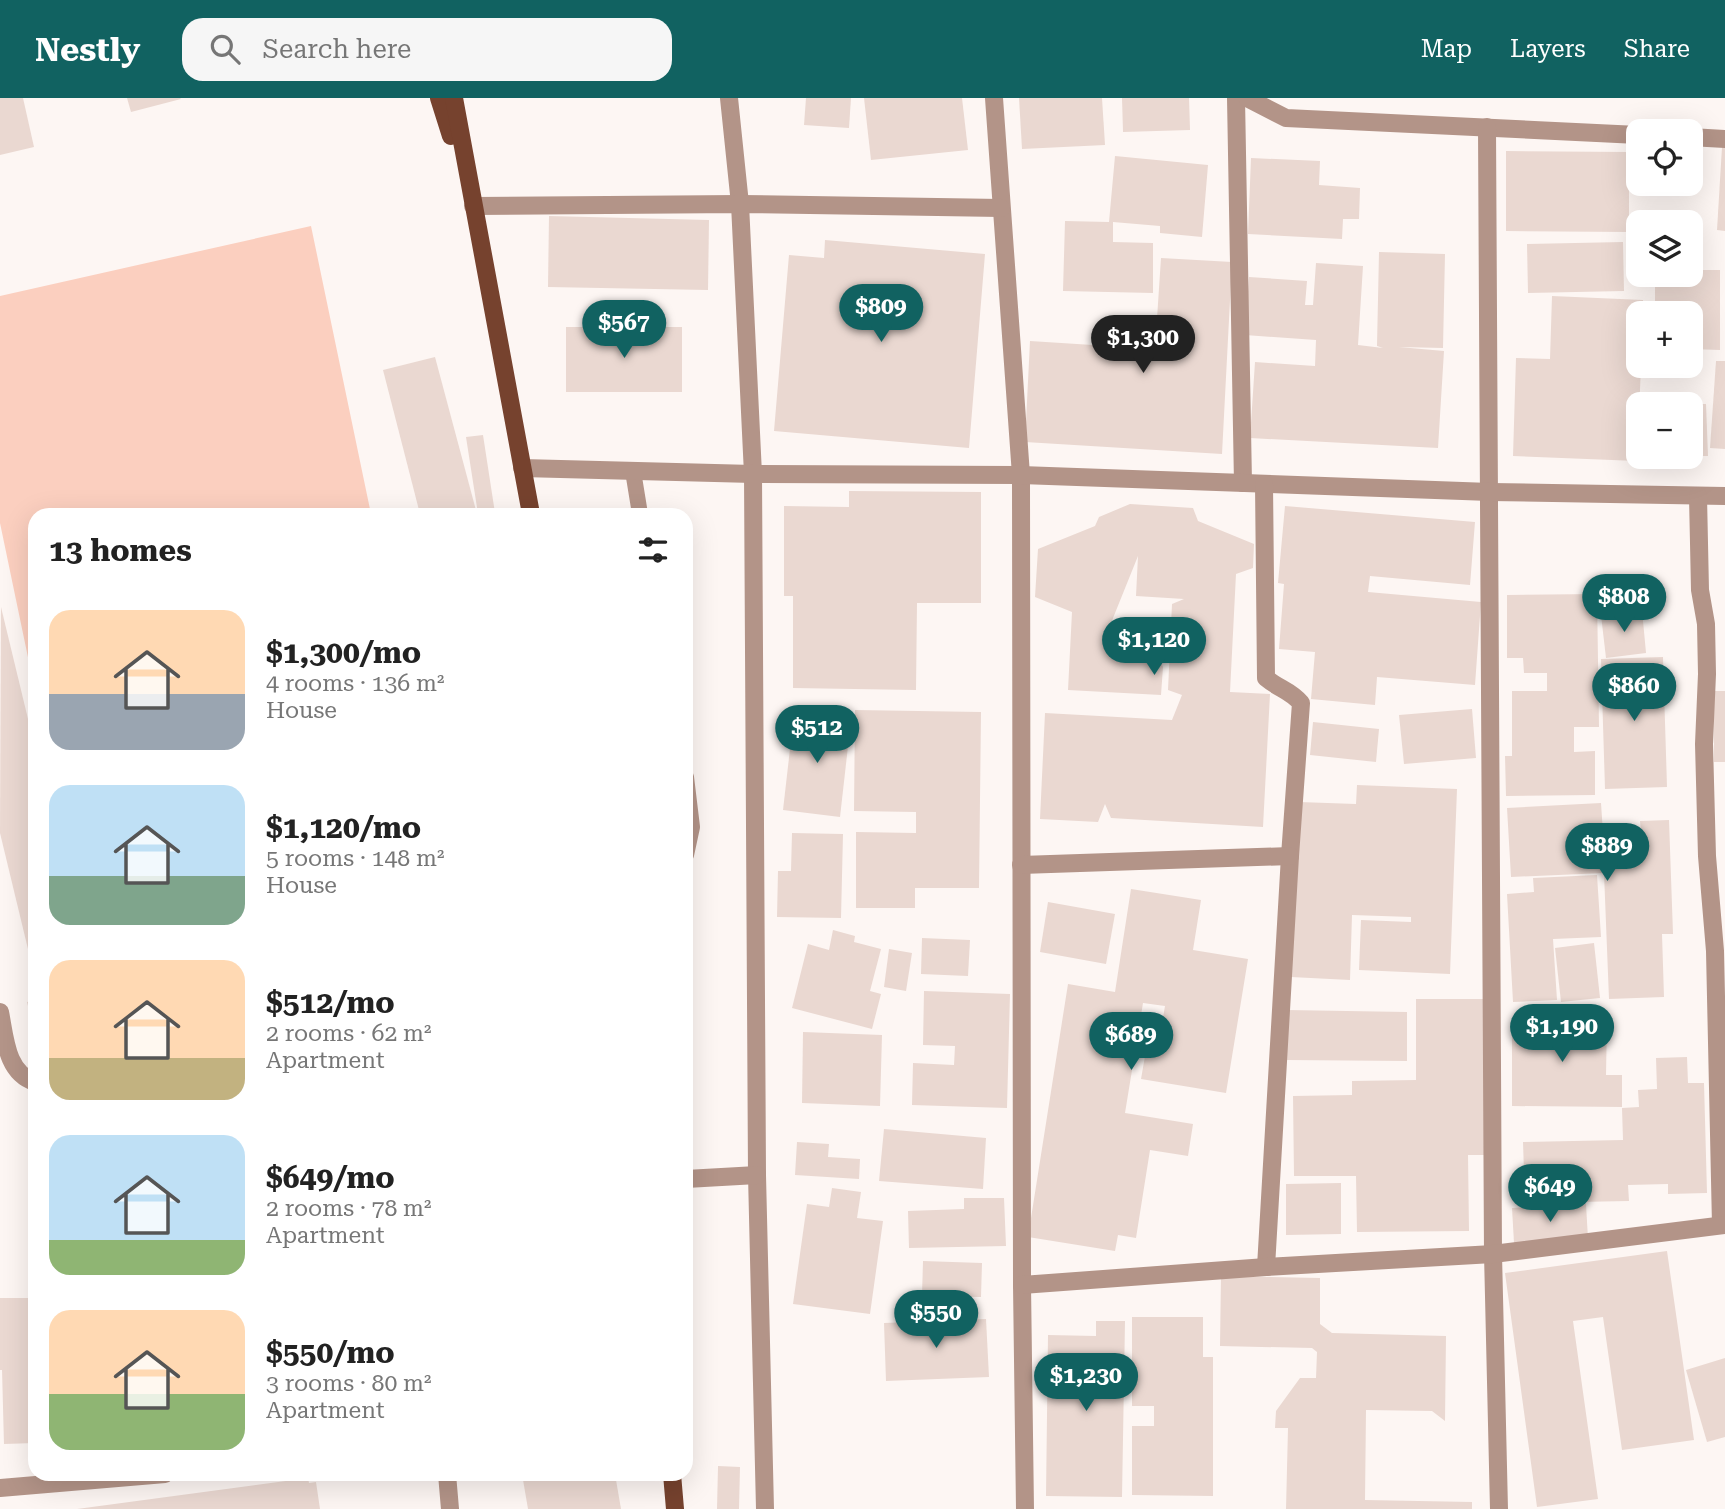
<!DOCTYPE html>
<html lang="en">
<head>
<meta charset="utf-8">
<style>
	body { margin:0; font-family:"Roboto Serif",serif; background:#f6f6f6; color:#222; height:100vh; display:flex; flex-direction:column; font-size:26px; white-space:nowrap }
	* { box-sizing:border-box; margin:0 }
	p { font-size:23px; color:#767676 }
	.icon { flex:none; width:38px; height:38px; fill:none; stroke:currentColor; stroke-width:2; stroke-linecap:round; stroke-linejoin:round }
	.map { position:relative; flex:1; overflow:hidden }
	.details { position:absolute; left:28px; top:410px; width:665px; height:973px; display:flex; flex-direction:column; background:#fff; border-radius:21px; box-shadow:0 7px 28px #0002 }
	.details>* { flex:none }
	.buttons { position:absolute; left:1626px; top:21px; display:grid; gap:14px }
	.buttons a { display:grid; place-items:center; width:77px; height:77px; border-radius:14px; background:#fff; box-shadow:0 7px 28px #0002; font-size:35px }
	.price { position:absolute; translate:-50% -60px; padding:0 16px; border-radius:24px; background:#116261; color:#fff; font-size:23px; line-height:46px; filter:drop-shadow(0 2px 4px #0008) }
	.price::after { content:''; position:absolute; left:50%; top:42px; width:21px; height:16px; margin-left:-10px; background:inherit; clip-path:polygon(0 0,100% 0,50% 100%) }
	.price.current { background:#222; color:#fff }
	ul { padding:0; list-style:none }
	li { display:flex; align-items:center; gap:21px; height:175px; padding:0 21px }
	li span { display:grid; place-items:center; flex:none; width:196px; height:140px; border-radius:21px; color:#555 }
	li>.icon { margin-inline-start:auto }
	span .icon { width:84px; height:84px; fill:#fffc; stroke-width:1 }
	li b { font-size:30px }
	h2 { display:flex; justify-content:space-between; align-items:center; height:84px; padding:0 21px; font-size:30px }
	header { display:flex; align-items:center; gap:42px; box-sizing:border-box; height:98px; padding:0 35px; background:#116261; color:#fff }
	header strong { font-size:33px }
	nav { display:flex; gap:38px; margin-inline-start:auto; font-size:24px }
	.search { width:490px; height:63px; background:#f6f6f6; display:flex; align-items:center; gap:18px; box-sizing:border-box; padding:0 24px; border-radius:21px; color:#767676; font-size:26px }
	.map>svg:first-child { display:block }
	.green { fill:#fbcfbf }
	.building { fill:#ead8d1 }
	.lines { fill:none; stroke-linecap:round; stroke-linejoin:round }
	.service { stroke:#b39488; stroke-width:16 }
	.minor { stroke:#b39488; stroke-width:18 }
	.primary { stroke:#76422e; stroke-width:18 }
</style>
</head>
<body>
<header>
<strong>Nestly</strong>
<div class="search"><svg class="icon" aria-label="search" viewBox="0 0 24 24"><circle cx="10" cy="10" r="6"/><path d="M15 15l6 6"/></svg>Search here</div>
<nav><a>Map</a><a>Layers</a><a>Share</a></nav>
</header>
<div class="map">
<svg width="1725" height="1411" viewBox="0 0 1725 1411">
	<rect width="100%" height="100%" fill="#fdf6f3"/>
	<path class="green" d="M311 128 371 416H35V593L0 425V198Z"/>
	<g class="building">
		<path d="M0 0H23L34 49 0 57Z"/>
		<path d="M127 0H180L181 1 131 14Z"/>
		<path d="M806 0H851L849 30 804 27Z"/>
		<path d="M864 0H962L968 52 871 62Z"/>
		<path d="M1019 0H1102L1105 47 1022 51Z"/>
		<path d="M1122 0H1189L1190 32 1123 34Z"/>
		<path d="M1722 49H1725V133L1717 132Z"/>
		<path d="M1506 53 1629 54V134L1506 133Z"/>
		<path d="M1115 58 1208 67 1202 139 1160 135V128L1113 124V144L1153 145V195L1063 193 1065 123 1109 124Z"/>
		<path d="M1251 60 1320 63 1319 87 1360 90 1359 121H1343L1342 141 1248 136Z"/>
		<path d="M549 118 709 122 708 192 548 189Z"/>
		<path d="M825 142 985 156 969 350 774 333 789 157 824 160Z"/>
		<path d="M1623 144 1624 193 1528 195 1527 146Z"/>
		<path d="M1379 154 1445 156 1443 250 1399 249 1444 253 1438 350 1250 340 1255 264 1315 268 1316 242 1245 237 1249 179 1307 183 1305 207H1313L1316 165 1363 168 1358 247 1383 250 1377 248Z"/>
		<path d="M1161 160 1232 164 1222 356 1025 344 1030 243 1155 251Z"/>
		<path d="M1690 160H1699V172H1720V252L1690 251V215H1655V177H1690Z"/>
		<path d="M1552 198 1643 202V215H1638V268H1641L1637 363 1513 358 1516 260 1550 261Z"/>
		<rect x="566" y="229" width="116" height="65"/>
		<path d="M435 259 477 416H420L383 272Z"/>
		<path d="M1716 263H1725V351L1710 350Z"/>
		<path d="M1690 306H1706L1708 358H1690Z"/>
		<path d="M483 337 495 415 478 416 466 339Z"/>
		<path d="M849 393 981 394V505H917L916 592 793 590V498H784V408L849 409Z"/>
		<path d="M1130 406 1193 410 1198 423 1254 446 1253 470 1236 476 1230 594 1270 596 1263 729 1111 720 1105 706 1098 724 1040 721 1045 615 1172 622 1182 597 1168 592 1172 506 1184 501 1136 498 1138 458 1109 530 1154 548 1163 569 1161 597 1068 592 1072 514 1035 499 1038 451 1095 428 1099 419Z"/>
		<path d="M1285 408 1475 424 1470 487 1370 478 1368 494 1481 504 1475 587 1377 579 1375 607 1311 601 1315 554 1279 551 1284 486 1278 485Z"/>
		<path d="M1597 496 1599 629H1574V654L1595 653V697L1506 698 1505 658H1512V593H1547V575H1524L1523 560H1507V497Z"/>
		<path d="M1 509 35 650 34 876 0 735Z"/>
		<path d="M1642 512 1646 555 1606 560 1601 517Z"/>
		<path d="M1663 559 1667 689 1605 691 1601 561Z"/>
		<rect x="1714" y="593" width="11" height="71"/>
		<path d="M1472 611 1476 660 1404 666 1399 617Z"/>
		<path d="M855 612 981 614 979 790H915V810H856V734L916 735V714L854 713Z"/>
		<path d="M794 616 851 622 840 719 783 712Z"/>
		<path d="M1313 624 1379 631 1376 664 1310 657Z"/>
		<path d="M1357 687 1457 691 1450 876 1359 872 1361 822 1411 824V819L1352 817 1350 882 1291 879 1299 704 1356 706Z"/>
		<path d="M1601 705 1603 735 1641 734 1640 723 1669 722 1673 836H1662L1664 899 1609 901 1604 775 1511 779 1507 710Z"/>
		<path d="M792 735 843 736 841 820 777 819 778 773H791Z"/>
		<path d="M1597 777 1601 839 1553 841 1557 902 1513 904 1507 796 1534 794 1533 780Z"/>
		<path d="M1131 791 1201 802 1193 852 1248 861 1226 995 1141 981 1148 941 1159 943 1165 908 1143 905 1125 1015 1193 1026 1188 1058 1150 1052 1136 1140 1118 1137 1115 1153 1028 1139 1068 886 1115 894Z"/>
		<path d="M1048 804 1115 816 1106 866 1040 854Z"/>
		<path d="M833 832 855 838 854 844 881 851 870 893 881 896 872 931 792 910 808 846 829 852Z"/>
		<path d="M922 840 970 842 968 878 921 876Z"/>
		<path d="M1594 845 1600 900 1561 904 1555 850Z"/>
		<path d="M889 851 912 855 906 893 884 889Z"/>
		<path d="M924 893 1010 896 1007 1010 912 1007 913 965 954 967 955 948 923 947Z"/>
		<path d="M1416 901H1487L1489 1057H1468L1469 1133 1357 1134 1356 1078H1294L1293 998 1352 997V983L1416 982Z"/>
		<path d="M35 902V932H34L27 904Z"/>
		<path d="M1286 912 1407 914V963L1286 962Z"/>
		<path d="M1512 920 1607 921 1606 977H1622V1009L1512 1008Z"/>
		<path d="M803 934 882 937 880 1008 802 1005Z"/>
		<path d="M1687 959 1688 985H1704L1707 1095 1668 1096V1086L1628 1087 1629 1103 1525 1105 1523 1044 1623 1042 1622 1010 1639 1009 1638 992 1657 991 1656 960Z"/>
		<path d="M884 1031 986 1040 983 1091 879 1083Z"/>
		<path d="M797 1044 829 1046 828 1059 860 1061 859 1081 795 1077Z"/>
		<path d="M1341 1085V1136L1286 1137V1086Z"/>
		<path d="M832 1090 861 1094 857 1120 883 1123 870 1216 793 1206 807 1106 829 1109Z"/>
		<path d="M964 1100H1004L1006 1148 909 1150 908 1113 964 1111Z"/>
		<path d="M1586 1106 1588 1141 1514 1145 1512 1110Z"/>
		<path d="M1667 1153 1694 1342 1622 1352 1603 1219 1573 1223 1598 1401 1537 1409 1505 1175Z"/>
		<path d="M923 1163 982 1165 981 1199 922 1198Z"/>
		<path d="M1221 1178 1320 1180V1226L1332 1235 1446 1238 1445 1323 1432 1313 1366 1312 1365 1402 1472 1404V1411H1286L1288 1330H1275L1276 1313 1300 1280H1316L1317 1254 1312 1250 1220 1248Z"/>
		<path d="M0 1200H35V1345L4 1346 2 1272H0Z"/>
		<path d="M1132 1219H1203V1259H1213V1398L1132 1397V1328H1154V1308H1132Z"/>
		<path d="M986 1221 989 1279 886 1283 884 1225Z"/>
		<path d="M1096 1223H1125L1122 1399 1046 1398 1048 1237 1096 1238Z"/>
		<path d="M1725 1260V1339L1707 1344 1686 1272Z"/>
		<path d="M718 1368 740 1369 739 1411H717Z"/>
		<path d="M522 1376H615L621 1411H528Z"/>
		<path d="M308 1380 309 1385 316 1384 320 1411H77Z"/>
	</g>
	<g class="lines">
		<g class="service">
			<path d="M633 373 640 416"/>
			<path d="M686 679 692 729 686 757"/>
		</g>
		<g class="minor">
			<path d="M729 0 740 106 753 376 757 1077 765 1411"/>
			<path d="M994 0 1021 377 1022 1187 1025 1411"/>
			<path d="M1236 0 1243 385"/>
			<path d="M1247 0 1286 20 1638 37"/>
			<path d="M1487 29 1493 1156 1499 1411"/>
			<path d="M1690 39 1725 41"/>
			<path d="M473 108 740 106 1001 110"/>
			<path d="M522 370 753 376 1021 377 1490 394 1725 398"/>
			<path d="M1264 386 1266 580C1279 591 1290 592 1301 605L1290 758 1266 1169"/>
			<path d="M1698 398 1700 492 1706 526 1707 576 1704 646 1707 758 1715 853 1721 1127"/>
			<path d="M1021 767 1290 758"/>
			<path d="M0 914C5 939 6 975 35 984"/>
			<path d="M686 1081 757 1077"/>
			<path d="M1022 1187 1266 1169 1493 1156 1725 1127"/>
			<path d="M447 1376 450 1411"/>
			<path d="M0 1390 165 1376"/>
		</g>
		<g class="primary">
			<path d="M439 0 451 38"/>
			<path d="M454 0 531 416"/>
			<path d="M672 1376 675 1411"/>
		</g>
	</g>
</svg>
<div class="buttons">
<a><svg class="icon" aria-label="locate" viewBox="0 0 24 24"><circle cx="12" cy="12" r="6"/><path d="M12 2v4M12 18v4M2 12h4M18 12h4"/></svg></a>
<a><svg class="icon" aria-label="layers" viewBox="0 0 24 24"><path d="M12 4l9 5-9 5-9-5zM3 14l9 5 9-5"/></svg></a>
<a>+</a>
<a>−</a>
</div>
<b class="price" style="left:881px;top:246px">$809</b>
<b class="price" style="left:624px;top:262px">$567</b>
<b class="price current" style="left:1143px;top:277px">$1,300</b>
<b class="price" style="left:1624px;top:536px">$808</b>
<b class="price" style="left:1154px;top:579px">$1,120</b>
<b class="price" style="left:1634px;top:625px">$860</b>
<b class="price" style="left:817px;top:667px">$512</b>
<b class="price" style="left:1607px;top:785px">$889</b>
<b class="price" style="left:1562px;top:966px">$1,190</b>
<b class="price" style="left:1131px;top:974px">$689</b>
<b class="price" style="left:1550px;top:1126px">$649</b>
<b class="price" style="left:936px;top:1252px">$550</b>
<b class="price" style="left:1086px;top:1315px">$1,230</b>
<section class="details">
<h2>13 homes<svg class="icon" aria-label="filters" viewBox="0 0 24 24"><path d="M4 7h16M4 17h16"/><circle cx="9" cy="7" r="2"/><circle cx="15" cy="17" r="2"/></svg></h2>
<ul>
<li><span style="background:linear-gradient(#ffd9b3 60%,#9aa5b1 0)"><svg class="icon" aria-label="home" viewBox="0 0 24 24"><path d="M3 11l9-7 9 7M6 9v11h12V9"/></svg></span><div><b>$1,300/mo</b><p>4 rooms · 136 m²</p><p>House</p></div></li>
<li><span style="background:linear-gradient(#bfe0f5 65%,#7fa58c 0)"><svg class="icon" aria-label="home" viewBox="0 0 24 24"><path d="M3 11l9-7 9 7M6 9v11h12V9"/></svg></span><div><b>$1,120/mo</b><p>5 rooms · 148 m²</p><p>House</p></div></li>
<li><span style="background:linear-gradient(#ffd9b3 70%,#c2b280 0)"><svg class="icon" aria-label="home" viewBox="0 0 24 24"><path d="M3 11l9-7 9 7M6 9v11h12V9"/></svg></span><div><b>$512/mo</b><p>2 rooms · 62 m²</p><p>Apartment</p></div></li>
<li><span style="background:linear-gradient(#bfe0f5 75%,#8fb573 0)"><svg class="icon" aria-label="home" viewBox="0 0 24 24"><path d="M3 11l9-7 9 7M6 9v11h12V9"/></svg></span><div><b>$649/mo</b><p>2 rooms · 78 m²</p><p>Apartment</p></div></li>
<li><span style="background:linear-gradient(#ffd9b3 60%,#8fb573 0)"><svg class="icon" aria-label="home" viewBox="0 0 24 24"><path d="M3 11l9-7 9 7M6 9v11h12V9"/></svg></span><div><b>$550/mo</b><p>3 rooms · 80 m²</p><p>Apartment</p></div></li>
</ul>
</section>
</div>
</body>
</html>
